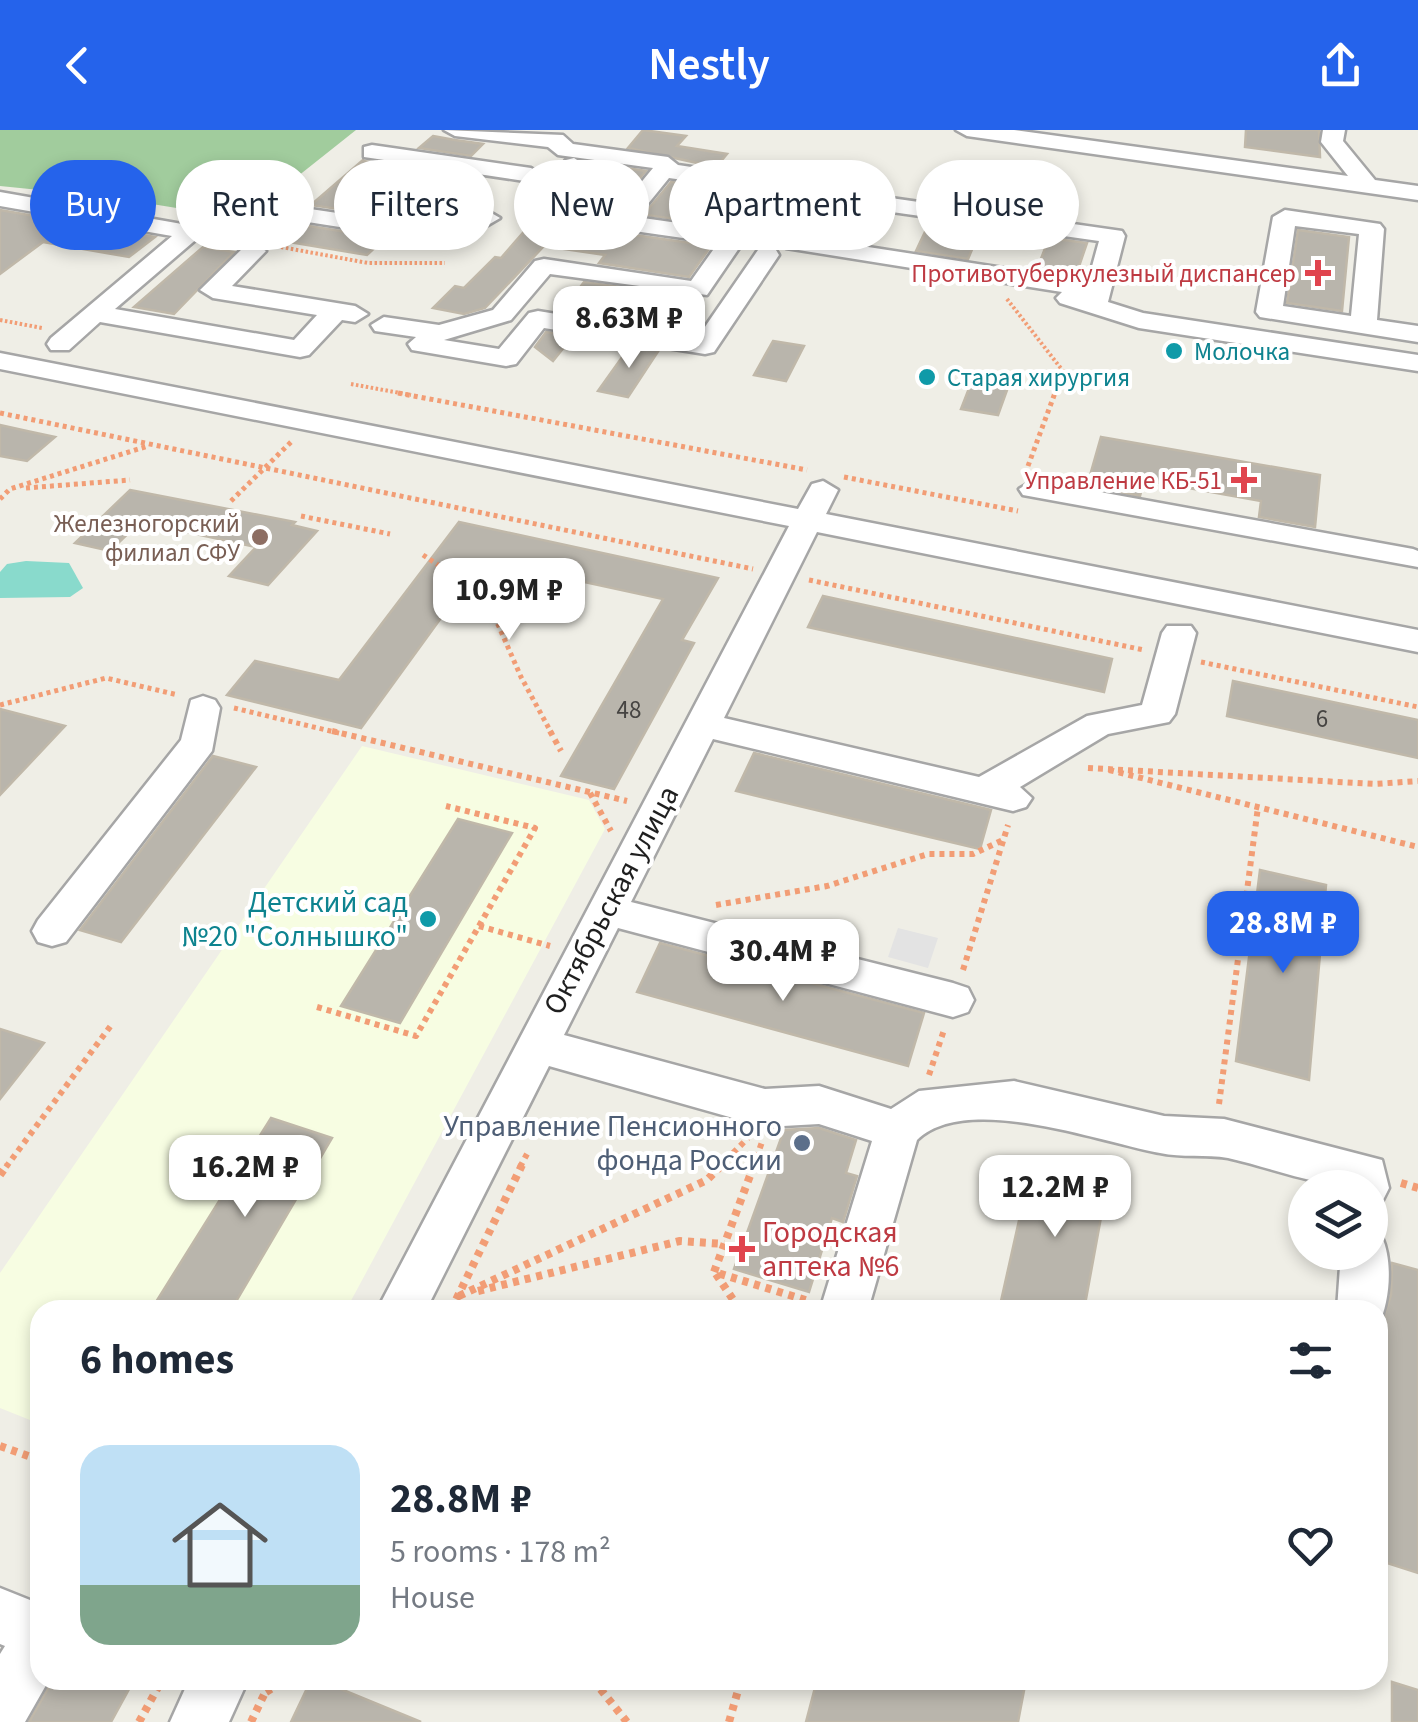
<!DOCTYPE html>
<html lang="en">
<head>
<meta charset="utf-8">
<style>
	body { margin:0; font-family:"Source Sans 3",sans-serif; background:#f6f6f7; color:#1f2937; height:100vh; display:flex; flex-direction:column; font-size:38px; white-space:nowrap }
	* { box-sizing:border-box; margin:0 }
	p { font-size:32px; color:#747a83 }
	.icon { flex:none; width:55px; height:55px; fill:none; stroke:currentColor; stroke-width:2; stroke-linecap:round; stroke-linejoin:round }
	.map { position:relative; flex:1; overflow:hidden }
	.sheet { position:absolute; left:30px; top:1170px; width:1358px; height:390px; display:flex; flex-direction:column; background:#fff; border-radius:30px; box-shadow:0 5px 15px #0003 }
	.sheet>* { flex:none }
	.top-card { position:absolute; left:30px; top:30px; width:1360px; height:90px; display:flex; gap:20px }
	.buttons { position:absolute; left:1288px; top:1040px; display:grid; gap:20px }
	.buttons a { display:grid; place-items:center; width:100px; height:100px; border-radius:50%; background:#fff; box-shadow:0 5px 15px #0003; font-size:50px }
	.price { position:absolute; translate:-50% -85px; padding:0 22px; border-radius:20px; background:#fff; color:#222; font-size:32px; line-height:65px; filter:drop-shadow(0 2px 5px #0008) }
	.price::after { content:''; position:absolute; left:50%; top:60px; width:30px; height:22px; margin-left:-15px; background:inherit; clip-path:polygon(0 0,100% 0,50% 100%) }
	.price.on { background:#2563eb; color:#fff }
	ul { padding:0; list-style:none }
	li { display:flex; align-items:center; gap:30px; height:250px; padding:0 50px }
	li span { display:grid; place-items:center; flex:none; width:280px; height:200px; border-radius:30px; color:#555 }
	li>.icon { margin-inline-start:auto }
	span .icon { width:120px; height:120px; fill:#fffc; stroke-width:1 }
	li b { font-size:42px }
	h2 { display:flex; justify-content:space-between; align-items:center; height:120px; padding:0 50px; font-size:42px }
	.pill { padding:0 35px; border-radius:45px; background:#fff; box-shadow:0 5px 15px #0003; font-size:35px; line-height:90px }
	.pill.on { background:#2563eb; color:#fff }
	header { display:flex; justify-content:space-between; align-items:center; height:130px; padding:0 50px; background:#2563eb; color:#fff; font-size:45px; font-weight:600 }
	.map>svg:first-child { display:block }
	.education { fill:#f7fde2 }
	.forest { fill:#a1cc9d }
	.pitch { fill:#89dacc }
	.parking { fill:#e3e3e3 }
	.building { fill:#b9b5ac; stroke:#c0b8a9; stroke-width:2.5 }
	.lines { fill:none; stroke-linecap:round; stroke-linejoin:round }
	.minor-casing { stroke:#a6a6a6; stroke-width:5 }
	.path-far3 { stroke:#f29d75; stroke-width:4; stroke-dasharray:2.5 2.5; stroke-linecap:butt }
	.path-far2 { stroke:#f29d75; stroke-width:5; stroke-dasharray:4 4; stroke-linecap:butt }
	.path-far1 { stroke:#f29d75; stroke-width:6; stroke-dasharray:5 5; stroke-linecap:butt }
	.path { stroke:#f29d75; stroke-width:8; stroke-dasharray:6 6; stroke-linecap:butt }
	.minor { fill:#fff; fill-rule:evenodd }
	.health-dot { fill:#e0444e; stroke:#fff; stroke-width:4 }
	.culture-dot { fill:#0f9aa8; stroke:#fff; stroke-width:4 }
	.education-dot { fill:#8d6e63; stroke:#fff; stroke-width:4 }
	.service-dot { fill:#5c6f8a; stroke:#fff; stroke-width:4 }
	.labels { text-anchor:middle; stroke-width:8; stroke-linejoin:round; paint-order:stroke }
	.far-health-label { font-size:25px; fill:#be3a42; stroke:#fff; text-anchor:end }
	.far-culture-label { font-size:25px; fill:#0d838f; stroke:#fff; text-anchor:start }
	.far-education-label { font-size:25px; fill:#785e54; stroke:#fff; text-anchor:end }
	.number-label { font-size:25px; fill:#464442 }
	.street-label { font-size:30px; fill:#1f1f1f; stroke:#fff }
	.culture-label { font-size:30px; fill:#0d838f; stroke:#fff; text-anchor:end }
	.service-label { font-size:30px; fill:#4e5e75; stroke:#fff; text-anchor:end }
	.health-label { font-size:30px; fill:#be3a42; stroke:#fff; text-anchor:start }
</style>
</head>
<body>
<header><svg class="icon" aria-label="back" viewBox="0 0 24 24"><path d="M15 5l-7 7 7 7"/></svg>Nestly<svg class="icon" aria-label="share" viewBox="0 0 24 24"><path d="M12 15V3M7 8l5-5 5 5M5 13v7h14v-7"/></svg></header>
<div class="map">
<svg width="1418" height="1592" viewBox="0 0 1418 1592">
	<rect width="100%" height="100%" fill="#efeee6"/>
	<path class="education" d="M362 616 589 670 605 699 346 1180H40V1294L0 1278V1143Z"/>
	<path class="forest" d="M0 0H356L244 89 109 67 0 56Z"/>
	<path class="pitch" d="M26 431 69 433 83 458 70 467 0 468V442L7 434Z"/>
	<path class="parking" d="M898 798 938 808 928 838 888 827Z"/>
	<g class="building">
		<path d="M643 0 686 6 677 16 727 24 716 37 628 18Z"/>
		<path d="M1246 0H1319L1320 27 1245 17Z"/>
		<path d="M433 6 455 10 483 14 471 26 419 18Z"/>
		<path d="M363 30V31L452 44 408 85 391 87 311 75Z"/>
		<path d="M592 33 646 41 627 63 581 62 573 72 589 82 626 83 606 93 560 88 548 95V101L561 109 611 116 635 105 711 116 689 147 599 133 605 125 544 116 485 178 464 184 433 178 455 156 464 158 495 127 501 128 528 97 543 90Z"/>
		<path d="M671 52 701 56 675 89 639 84 646 82Z"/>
		<path d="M834 78 867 82 852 111 818 105Z"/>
		<path d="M0 80 155 107 129 127 43 112 0 144Z"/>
		<path d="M930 91 981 98 968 129 916 121Z"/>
		<path d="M290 93 385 108 367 125 271 109Z"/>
		<path d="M1298 100 1349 107 1342 181 1287 173Z"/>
		<path d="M1049 108 1087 113 1076 145 1037 139Z"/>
		<path d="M203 117 234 122 174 184 134 177Z"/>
		<path d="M584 152 686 166 680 174 688 176 673 199 644 194 647 190 562 181Z"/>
		<path d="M546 202 573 206 553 231 535 217Z"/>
		<path d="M773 211 804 216 786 251 754 245Z"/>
		<path d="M630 216 659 220 628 267 598 261Z"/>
		<path d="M975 243 1011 249 998 285 961 279Z"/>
		<path d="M0 295 27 301 55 307 27 331 0 326Z"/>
		<path d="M1101 307 1320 345 1315 397 1259 387 1261 371 1144 350 1140 366 1087 356Z"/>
		<path d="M130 360 295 392 292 395 317 401 268 455 229 446 256 417 140 392 110 421 75 413Z"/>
		<path d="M459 392 718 448 682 510 694 513 614 659 561 646 663 469 483 430 361 598 227 565 255 531 339 550Z"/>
		<path d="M823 466 1112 529 1104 562 808 497Z"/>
		<path d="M1233 551 1418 590V628L1227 586Z"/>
		<path d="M0 579 65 596 0 665Z"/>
		<path d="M754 623 991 680 980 719 736 661Z"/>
		<path d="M213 626 256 637 121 812 80 800Z"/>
		<path d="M458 689 512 703 400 893 341 876Z"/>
		<path d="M1260 740 1326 755 1309 950 1236 931Z"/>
		<path d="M660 813 924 883 908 936 637 862Z"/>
		<path d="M0 899 44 913 0 969Z"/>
		<path d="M271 988 332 1008 231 1180H151Z"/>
		<path d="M819 998 856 1010 846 1043 857 1046 843 1092 832 1088 809 1162 734 1139 784 1000Z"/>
		<path d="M1033 1028 1108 1049 1084 1180H999Z"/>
		<path d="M1392 1133 1418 1140V1443L1378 1430 1380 1198 1391 1165Z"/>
		<path d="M53 1550H134L111 1592H29Z"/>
		<path d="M311 1550H319L421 1592H291Z"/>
		<path d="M817 1550H1026L1018 1592H806Z"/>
		<path d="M1392 1552 1418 1560V1592H1392Z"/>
	</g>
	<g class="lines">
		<g class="minor-casing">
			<g id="minor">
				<path d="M444 0 563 5 573 14 668 27 678 35 732 43 743 50 732 57 669 48 643 80 589 78 577 71 581 66 629 67 653 38 558 25 548 17 455 6Z"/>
				<path d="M956 0H1014L1348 46 1321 12 1323 0H1345L1343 11 1375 50 1418 56V70L967 6Z"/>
				<path d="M372 15 531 38 542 45 531 52 364 27V17Z"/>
				<path d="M574 28 585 35 582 40 540 87H524V77L566 30Z"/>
				<path d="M821 58 1122 101 1125 106 1108 172 1143 183 1418 225V241L1139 198 1060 173 1056 168 1062 162 786 118 783 113 813 60ZM828 73 1099 111 1088 151 810 108Z"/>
				<path d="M0 62 199 97 203 102 199 107 115 179 294 210 317 185 213 168 200 160 245 116 254 114 266 121 232 156 355 176 368 184 355 192 342 190 309 225 300 227 100 192 69 220H51L47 214 51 208 172 106 0 76Z"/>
				<path d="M290 76 391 91 488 81 500 88 488 95 391 105 282 88V78Z"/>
				<path d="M1285 80 1380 94 1384 99 1377 190 1418 196V212L1260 187 1256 182 1273 87ZM1295 96 1359 104 1351 186 1283 176Z"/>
				<path d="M629 86 734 101 746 108 707 165 550 144 511 190 444 210 499 219 529 183 538 181 698 207 758 120H776L779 125 714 222 705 224 544 198 516 234 506 236 412 220 408 214 416 207 375 201 371 195 384 187 439 195 493 180 535 131 544 129 691 151 718 113 634 101 612 112 562 105 550 98 562 91 607 97Z"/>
				<path d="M0 223 798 379 812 354 823 351 838 360 826 384 1418 500V522L817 402 724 588 979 647 1087 586 1142 575 1162 503 1167 496H1191L1196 503 1175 584 1169 592 1108 604 1020 657 1032 668 1026 677 1013 681 713 609 631 772 953 853 968 858 974 870 968 882 953 887 618 798 564 905 765 959 819 956 891 979 919 961 1014 951 1164 986 1224 989 1382 1030 1389 1058 1382 1072 1370 1077V1058C1321 1058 1276 1039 1228 1028 1206 1024 1182 1028 1160 1023 1100 1012 966 962 917 1010L868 1180H820L872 1011 819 994 765 997 549 936 426 1180H377L789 396 0 239Z"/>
				<path d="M1034 350 1413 419 1418 421V437L1023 365 1019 359Z"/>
				<path d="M203 566 215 570 220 578 212 621 66 812 52 816 38 812 32 801 38 790 181 610 191 570Z"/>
				<path d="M1370 1102 1382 1107C1393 1132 1390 1172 1378 1196V1180H1337L1341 1122H1370Z"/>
				<path d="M0 1458 40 1474V1550H49L25 1592H0V1524L5 1516 0 1514Z"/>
				<path d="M189 1550H248L229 1592H170Z"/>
			</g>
		</g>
		<g class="path-far3">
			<path d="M281 117 368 133H445"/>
			<path d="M1007 169 1063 241 1054 265"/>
			<path d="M0 190 42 198"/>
			<path d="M351 254 411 265"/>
		</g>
		<g class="path-far2">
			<path d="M398 263 807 340"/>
			<path d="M0 283 753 439"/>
			<path d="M1028 336 1055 263"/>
			<path d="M844 347 1018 381"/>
			<path d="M26 358 130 350"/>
			<path d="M0 369 10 359 148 316"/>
			<path d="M231 371 291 312"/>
			<path d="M301 386 390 404"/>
			<path d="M423 425 485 466"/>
			<path d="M472 435 521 547 552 604"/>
			<path d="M809 450 1144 520"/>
			<path d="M1201 532 1418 577"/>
			<path d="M0 575 106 548 178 565"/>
			<path d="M234 578 343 604"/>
		</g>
		<g class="path-far1">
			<path d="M332 601 627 671"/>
			<path d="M550 601 561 621"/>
			<path d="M1088 638 1375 654 1418 651"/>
			<path d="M1109 640 1418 717"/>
			<path d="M590 663 611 701"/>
			<path d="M716 775 827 756 928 724H973L1003 710"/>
			<path d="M479 796 550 816"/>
			<path d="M963 840 1008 695"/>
			<path d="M317 877 416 906 535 698 446 676"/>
			<path d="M929 945 944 900"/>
			<path d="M1219 974 1258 677"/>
			<path d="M6 1037 112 894"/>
			<path d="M520 1037 527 1024"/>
			<path d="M719 1037 748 1008"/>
			<path d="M753 1037 762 1012"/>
		</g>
		<g class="path">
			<path d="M754 1035 714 1142 809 1171"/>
			<path d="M0 1045 7 1035"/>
			<path d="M1401 1053 1418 1058"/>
			<path d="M716 1144 740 1180"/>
			<path d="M478 1161 680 1111 724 1114"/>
			<path d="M459 1166 707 1050 722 1035"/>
			<path d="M451 1180 522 1035"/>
			<path d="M0 1316 40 1330"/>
			<path d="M593 1550 627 1592"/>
			<path d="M266 1562 285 1550"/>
			<path d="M139 1592 162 1550"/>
			<path d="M251 1592 271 1550"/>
			<path d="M729 1592 741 1550"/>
		</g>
		<use href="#minor" class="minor"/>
	</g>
	<g class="health-dot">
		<path d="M1313 128h10v10h10v10h-10v10h-10v-10h-10v-10h10z"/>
		<path d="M1239 335h10v10h10v10h-10v10h-10v-10h-10v-10h10z"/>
		<path d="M737 1104h10v10h10v10h-10v10h-10v-10h-10v-10h10z"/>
	</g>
	<g class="culture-dot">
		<circle cx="1174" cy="221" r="10"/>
		<circle cx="927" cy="247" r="10"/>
		<circle cx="428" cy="789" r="10"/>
	</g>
	<circle class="education-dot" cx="260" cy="407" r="10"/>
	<circle class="service-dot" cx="802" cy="1013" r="10"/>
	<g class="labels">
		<g class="far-health-label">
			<text x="1296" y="152">Противотуберкулезный диспансер</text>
			<text x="1222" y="359">Управление КБ-51</text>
		</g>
		<g class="far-culture-label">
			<text x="1194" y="230">Молочка</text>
			<text x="947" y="256">Старая хирургия</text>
		</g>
		<g class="far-education-label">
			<text x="240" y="402">Железногорский<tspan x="240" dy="29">филиал СФУ</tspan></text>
		</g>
		<g class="number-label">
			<text x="629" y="588">48</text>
			<text x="1322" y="597">6</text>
		</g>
		<g class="street-label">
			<text transform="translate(611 770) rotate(-62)" y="10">Октябрьская улица</text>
		</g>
		<g class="culture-label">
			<text x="408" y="782">Детский сад<tspan x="408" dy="34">№20 "Солнышко"</tspan></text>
		</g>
		<g class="service-label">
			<text x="782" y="1006">Управление Пенсионного<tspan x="782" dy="34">фонда России</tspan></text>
		</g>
		<g class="health-label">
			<text x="762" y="1112">Городская<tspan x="762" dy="34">аптека №6</tspan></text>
		</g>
	</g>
</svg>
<div class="buttons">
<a><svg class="icon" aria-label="layers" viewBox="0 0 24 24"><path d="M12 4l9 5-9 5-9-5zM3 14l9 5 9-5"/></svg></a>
</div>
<b class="price" style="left:629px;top:241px">8.63M ₽</b>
<b class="price" style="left:509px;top:513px">10.9M ₽</b>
<b class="price on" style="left:1283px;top:846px">28.8M ₽</b>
<b class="price" style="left:783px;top:874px">30.4M ₽</b>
<b class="price" style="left:245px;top:1090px">16.2M ₽</b>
<b class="price" style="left:1055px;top:1110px">12.2M ₽</b>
<div class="top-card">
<a class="pill on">Buy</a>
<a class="pill">Rent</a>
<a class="pill">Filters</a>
<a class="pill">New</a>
<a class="pill">Apartment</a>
<a class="pill">House</a>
</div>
<section class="sheet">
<h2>6 homes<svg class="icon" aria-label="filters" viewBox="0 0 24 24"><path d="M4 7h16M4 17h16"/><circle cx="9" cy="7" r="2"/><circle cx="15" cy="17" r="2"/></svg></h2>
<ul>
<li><span style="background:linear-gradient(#bfe0f5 70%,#7fa58c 0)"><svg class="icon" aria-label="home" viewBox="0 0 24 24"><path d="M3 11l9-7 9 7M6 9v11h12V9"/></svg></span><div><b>28.8M ₽</b><p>5 rooms · 178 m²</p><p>House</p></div><svg class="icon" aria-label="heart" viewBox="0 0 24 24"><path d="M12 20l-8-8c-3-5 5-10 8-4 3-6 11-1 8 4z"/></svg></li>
</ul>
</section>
</div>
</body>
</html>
